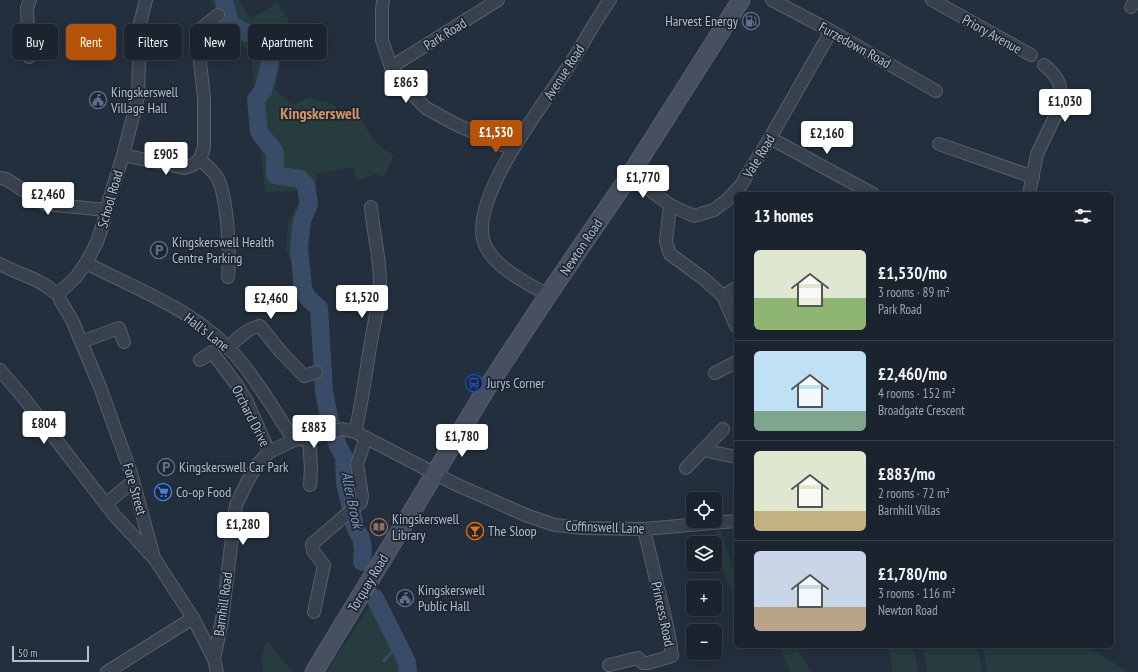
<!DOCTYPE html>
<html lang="en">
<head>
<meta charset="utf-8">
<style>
	body { margin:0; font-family:"PT Sans Narrow",sans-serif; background:#282f3a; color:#f1f3f6; height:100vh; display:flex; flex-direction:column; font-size:15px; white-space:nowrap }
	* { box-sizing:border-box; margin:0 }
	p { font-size:13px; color:#a0a4aa }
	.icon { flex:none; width:22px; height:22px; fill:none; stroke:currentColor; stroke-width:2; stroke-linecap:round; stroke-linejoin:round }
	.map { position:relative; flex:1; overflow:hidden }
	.drawer { position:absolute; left:734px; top:192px; width:380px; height:456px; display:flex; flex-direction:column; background:#1b232e; border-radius:6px; box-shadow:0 2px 10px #0003,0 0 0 1px #39404a }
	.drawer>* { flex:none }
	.guide { position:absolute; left:12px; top:24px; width:380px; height:36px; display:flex; gap:8px }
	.buttons { position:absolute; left:686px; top:492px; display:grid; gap:8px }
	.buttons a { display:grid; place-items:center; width:36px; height:36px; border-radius:6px; background:#1b232e; box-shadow:0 2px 10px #0003,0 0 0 1px #39404a; font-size:20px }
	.scale { position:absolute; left:12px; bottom:10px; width:77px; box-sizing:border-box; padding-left:4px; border:2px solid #b4bcc9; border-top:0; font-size:11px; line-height:14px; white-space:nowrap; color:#b4bcc9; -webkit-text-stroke:3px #1d2633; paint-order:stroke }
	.price { position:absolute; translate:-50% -34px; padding:0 9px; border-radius:4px; background:#fff; color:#222; font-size:13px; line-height:26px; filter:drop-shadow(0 1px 2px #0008) }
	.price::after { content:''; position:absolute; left:50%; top:24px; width:12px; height:9px; margin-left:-6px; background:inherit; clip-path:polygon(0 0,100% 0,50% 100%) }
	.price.active { background:#b45309; color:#fff }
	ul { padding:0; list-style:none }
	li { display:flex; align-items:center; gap:12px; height:100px; padding:0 20px }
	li+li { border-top:1px solid #39404a }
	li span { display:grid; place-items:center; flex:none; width:112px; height:80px; border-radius:6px; color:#555 }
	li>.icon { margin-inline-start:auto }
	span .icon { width:48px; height:48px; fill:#fffc; stroke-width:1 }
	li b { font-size:17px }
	h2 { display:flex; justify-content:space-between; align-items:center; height:48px; padding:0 20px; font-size:17px }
	.chip { padding:0 14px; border-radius:6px; background:#1b232e; box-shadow:0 2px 10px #0003,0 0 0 1px #39404a; font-size:14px; line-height:36px }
	.chip.active { background:#b45309; color:#fff }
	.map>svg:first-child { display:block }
	.green { fill:#263c3f }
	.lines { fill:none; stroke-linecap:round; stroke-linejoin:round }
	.stream { stroke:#394c67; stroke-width:3 }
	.river { stroke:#394c67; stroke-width:18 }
	.street-casing { stroke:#565f6c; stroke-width:14 }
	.secondary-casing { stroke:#565f6c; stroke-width:19 }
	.street { stroke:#38414e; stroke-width:12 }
	.secondary { stroke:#465061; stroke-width:17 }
	.labels { text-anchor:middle; stroke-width:3.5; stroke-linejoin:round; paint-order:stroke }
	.poi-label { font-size:14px; fill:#b4bcc9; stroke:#1d2633; text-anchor:start }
	.street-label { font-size:14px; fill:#b4bcc9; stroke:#1d2633 }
	.water-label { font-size:15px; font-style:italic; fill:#7c92b1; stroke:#1d2633 }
	.quarter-label { font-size:16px; font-weight:bold; fill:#d59563; stroke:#1d2633 }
</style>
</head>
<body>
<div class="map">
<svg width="1138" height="672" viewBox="0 0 1138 672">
	<rect width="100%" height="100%" fill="#242f3e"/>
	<g class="green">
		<path d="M211 0H239L250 19 277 3 306 45 280 63 275 90 293 105 310 97 335 105 337 112 361 117C371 138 373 144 394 155L384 177 375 174 357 181 353 167 317 174 316 201 303 234 307 297 286 250 288 223 298 203V191L265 192 251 56 223 22Z"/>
		<path d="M714 531H721L736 578V599L724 574Z"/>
		<path d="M375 598 407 662 408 672H326Z"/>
		<path d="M267 641 293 672H263L261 659Z"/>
		<path d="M778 646H796L811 672H791Z"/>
		<path d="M888 646H913L918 672H893Z"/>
		<path d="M923 646H977L982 672H927Z"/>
		<path d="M983 646H1088L1128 672H987Z"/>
	</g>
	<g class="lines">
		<path class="stream" d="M384 661 398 645"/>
		<g class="river">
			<path d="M224 0 230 23 242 31 258 36 265 44 270 63 263 91 256 99 259 132 275 152V175L300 179 306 185 309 204 302 221 299 248 303 288 307 297 319 308 324 391 329 418 338 446 344 457 345 483 354 522 356 529 361 538 363 549 362 562"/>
			<path d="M375 598 407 662 408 672"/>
		</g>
		<g class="street-casing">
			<g id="street">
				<path d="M383 0 382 10V40L391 67 408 90 426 108 455 124 512 149"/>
				<path d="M772 0 831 31 936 91"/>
				<path d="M932 0 1031 55"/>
				<path d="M1131 7 1136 0"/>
				<path d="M218 15 202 28 197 34 204 98V148L200 159C205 165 215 172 218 179 228 201 230 253 228 277"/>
				<path d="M29 57 27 8 30 0"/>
				<path d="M391 67 498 0"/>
				<path d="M770 138 873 194"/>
				<path d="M939 144 1033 177"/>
				<path d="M123 155 184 168 193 165 200 159"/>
				<path d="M630 175 670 205 694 216 714 210 727 200 741 185 770 138 831 31"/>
				<path d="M0 178 6 179 45 204 106 210"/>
				<path d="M1029 194 1037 154 1061 104C1062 85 1059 77 1044 65"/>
				<path d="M670 205 666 242 670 254 704 279 723 296 736 326"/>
				<path d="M86 263C138 290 198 311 237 357 259 383 276 413 294 440"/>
				<path d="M0 264C17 274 39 278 54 292"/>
				<path d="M60 292 76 277 86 263 97 242 104 221 106 210 123 155 138 97 140 23 146 0"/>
				<path d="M548 295C527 283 489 265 483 239 473 194 542 106 566 70 582 47 594 22 610 0"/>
				<path d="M723 296 736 288"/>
				<path d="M60 300 72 320 100 387 131 473 154 558 193 618 214 659 217 672"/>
				<path d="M81 342 119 328 124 342"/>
				<path d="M228 347C238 339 247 328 260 326L281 352 304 376 316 372"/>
				<path d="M200 360 212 352 236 384 247 402 269 452"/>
				<path d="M0 370 23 397 115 516 152 556"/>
				<path d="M715 373 736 362"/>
				<path d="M355 432C363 400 366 368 372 336 375 318 380 301 380 282 380 257 373 232 371 207"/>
				<path d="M309 438 311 468 310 485"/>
				<path d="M703 450 723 429"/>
				<path d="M686 468 703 450 736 457"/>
				<path d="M106 504 133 481"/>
				<path d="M314 612 324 565 313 551 312 544 361 502 362 496 357 464 366 438"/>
				<path d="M214 659 222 620 236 505 247 482 257 465 269 452 294 440 309 438 342 429 355 432 455 484 528 516 555 525 583 528 644 529 736 521"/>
				<path d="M609 665 638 658 643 663H648L672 656 669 635 644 529"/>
				<path d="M107 672 193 618"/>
			</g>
		</g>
		<g class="secondary-casing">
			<path id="secondary" d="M314 672 487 388 548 295 630 175 741 0"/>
		</g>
		<use href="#street" class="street"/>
		<use href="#secondary" class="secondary"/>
	</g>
	<defs>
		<g id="fuel-ring" transform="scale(0.9)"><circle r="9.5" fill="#1d2633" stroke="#5c6f8a" stroke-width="1.5"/><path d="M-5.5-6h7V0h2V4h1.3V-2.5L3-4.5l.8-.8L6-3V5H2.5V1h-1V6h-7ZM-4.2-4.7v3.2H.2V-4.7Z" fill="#5c6f8a"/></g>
		<g id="civic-ring" transform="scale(0.9)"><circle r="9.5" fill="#1d2633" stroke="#5c6f8a" stroke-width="1.5"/><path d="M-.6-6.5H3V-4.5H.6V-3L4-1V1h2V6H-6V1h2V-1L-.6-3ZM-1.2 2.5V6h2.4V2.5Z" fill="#5c6f8a"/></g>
		<g id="parking-ring" transform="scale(0.9)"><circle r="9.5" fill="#1d2633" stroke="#5c6f8a" stroke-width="1.5"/><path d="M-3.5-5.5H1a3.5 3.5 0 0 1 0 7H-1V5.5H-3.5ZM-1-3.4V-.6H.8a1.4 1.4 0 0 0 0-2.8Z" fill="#5c6f8a"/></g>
		<g id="bus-ring" transform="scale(0.9)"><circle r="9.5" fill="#1d2633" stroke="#1a4fb4" stroke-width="1.5"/><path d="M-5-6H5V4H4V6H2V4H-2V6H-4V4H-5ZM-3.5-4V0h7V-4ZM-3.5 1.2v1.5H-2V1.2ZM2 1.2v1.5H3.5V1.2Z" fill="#1a4fb4"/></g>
		<g id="supermarket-ring" transform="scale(0.9)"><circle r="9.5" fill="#1d2633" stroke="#3f7fe0" stroke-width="1.5"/><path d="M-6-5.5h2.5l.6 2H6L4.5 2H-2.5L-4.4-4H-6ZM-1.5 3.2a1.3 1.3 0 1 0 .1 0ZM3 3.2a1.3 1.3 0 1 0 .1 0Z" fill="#3f7fe0"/></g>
		<g id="library-ring" transform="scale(0.9)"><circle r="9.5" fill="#1d2633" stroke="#8d6e63" stroke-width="1.5"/><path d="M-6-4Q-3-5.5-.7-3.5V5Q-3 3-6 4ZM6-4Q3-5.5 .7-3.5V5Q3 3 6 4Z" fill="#8d6e63"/></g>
		<g id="bar-ring" transform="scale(0.9)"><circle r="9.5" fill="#1d2633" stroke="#e8710a" stroke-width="1.5"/><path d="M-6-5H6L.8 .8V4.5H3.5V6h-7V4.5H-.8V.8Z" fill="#e8710a"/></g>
	</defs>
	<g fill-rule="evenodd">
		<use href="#fuel-ring" x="751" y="21"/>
		<use href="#civic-ring" x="98" y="100"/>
		<use href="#parking-ring" x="159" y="250"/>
		<use href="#bus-ring" x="474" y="383"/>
		<use href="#parking-ring" x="166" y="467"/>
		<use href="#supermarket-ring" x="163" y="492"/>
		<use href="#library-ring" x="379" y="527"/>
		<use href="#bar-ring" x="475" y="531"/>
		<use href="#civic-ring" x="405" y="598"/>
	</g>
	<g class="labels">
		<g class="poi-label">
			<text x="738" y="26" text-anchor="end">Harvest Energy</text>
			<text x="111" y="97">Kingskerswell<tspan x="111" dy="16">Village Hall</tspan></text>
			<text x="172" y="247">Kingskerswell Health<tspan x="172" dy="16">Centre Parking</tspan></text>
			<text x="487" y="388">Jurys Corner</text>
			<text x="179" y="472">Kingskerswell Car Park</text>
			<text x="176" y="497">Co-op Food</text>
			<text x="392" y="524">Kingskerswell<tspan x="392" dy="16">Library</tspan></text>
			<text x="488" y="536">The Sloop</text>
			<text x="418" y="595">Kingskerswell<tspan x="418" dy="16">Public Hall</tspan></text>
		</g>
		<g class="street-label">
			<text transform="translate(445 34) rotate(-32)" y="5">Park Road</text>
			<text transform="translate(992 34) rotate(29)" y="5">Priory Avenue</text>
			<text transform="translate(855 45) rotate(29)" y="5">Furzedown Road</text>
			<text transform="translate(564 72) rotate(-57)" y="5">Avenue Road</text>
			<text transform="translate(759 156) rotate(-59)" y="5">Vale Road</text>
			<text transform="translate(110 199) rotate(-74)" y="5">School Road</text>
			<text transform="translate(581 247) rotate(-56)" y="5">Newton Road</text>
			<text transform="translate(207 332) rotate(38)" y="5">Hall's Lane</text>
			<text transform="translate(251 416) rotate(63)" y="5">Orchard Drive</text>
			<text transform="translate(135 489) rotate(74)" y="5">Fore Street</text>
			<text transform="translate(605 527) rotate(2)" y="5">Coffinswell Lane</text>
			<text transform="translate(368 583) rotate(-59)" y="5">Torquay Road</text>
			<text transform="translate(223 604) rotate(-82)" y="5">Barnhill Road</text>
			<text transform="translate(663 614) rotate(78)" y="5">Princess Road</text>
		</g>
		<g class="water-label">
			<text transform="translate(352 500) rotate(78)" y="5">Aller Brook</text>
		</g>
		<g class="quarter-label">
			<text x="320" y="119">Kingskerswell</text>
		</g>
	</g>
</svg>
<div class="buttons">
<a><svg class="icon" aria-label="locate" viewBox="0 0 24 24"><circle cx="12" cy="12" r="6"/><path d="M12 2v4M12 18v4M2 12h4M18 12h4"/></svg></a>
<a><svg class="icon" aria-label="layers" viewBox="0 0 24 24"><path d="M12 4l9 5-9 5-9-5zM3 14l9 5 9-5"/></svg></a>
<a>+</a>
<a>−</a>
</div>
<div class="scale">50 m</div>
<b class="price" style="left:406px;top:104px">£863</b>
<b class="price" style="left:1065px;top:123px">£1,030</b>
<b class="price active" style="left:496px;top:154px">£1,530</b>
<b class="price" style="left:827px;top:155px">£2,160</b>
<b class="price" style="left:166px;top:176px">£905</b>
<b class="price" style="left:643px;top:199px">£1,770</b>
<b class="price" style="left:48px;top:216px">£2,460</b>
<b class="price" style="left:362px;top:319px">£1,520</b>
<b class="price" style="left:271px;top:320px">£2,460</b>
<b class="price" style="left:44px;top:445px">£804</b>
<b class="price" style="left:314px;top:449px">£883</b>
<b class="price" style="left:462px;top:458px">£1,780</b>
<b class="price" style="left:243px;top:546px">£1,280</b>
<div class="guide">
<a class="chip">Buy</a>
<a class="chip active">Rent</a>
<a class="chip">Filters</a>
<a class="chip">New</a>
<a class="chip">Apartment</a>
</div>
<section class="drawer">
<h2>13 homes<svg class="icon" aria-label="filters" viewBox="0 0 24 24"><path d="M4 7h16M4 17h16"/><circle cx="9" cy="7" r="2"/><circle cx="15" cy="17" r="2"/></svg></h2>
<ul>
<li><span style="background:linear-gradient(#dfe7d0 60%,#8fb573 0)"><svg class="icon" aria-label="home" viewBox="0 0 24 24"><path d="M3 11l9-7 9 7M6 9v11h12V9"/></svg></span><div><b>£1,530/mo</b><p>3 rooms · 89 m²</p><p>Park Road</p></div></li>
<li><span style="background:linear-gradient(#bfe0f5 75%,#7fa58c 0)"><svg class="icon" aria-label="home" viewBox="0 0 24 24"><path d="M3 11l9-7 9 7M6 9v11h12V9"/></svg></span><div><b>£2,460/mo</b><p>4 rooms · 152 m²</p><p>Broadgate Crescent</p></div></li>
<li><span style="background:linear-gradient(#dfe7d0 75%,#c2b280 0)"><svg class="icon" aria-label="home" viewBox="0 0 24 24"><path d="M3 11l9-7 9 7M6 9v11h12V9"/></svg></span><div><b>£883/mo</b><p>2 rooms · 72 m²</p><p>Barnhill Villas</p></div></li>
<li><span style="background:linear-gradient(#c9d6e8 70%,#b9a48a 0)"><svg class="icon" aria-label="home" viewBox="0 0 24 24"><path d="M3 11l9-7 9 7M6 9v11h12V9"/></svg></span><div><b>£1,780/mo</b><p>3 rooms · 116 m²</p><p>Newton Road</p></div></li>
</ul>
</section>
</div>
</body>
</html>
